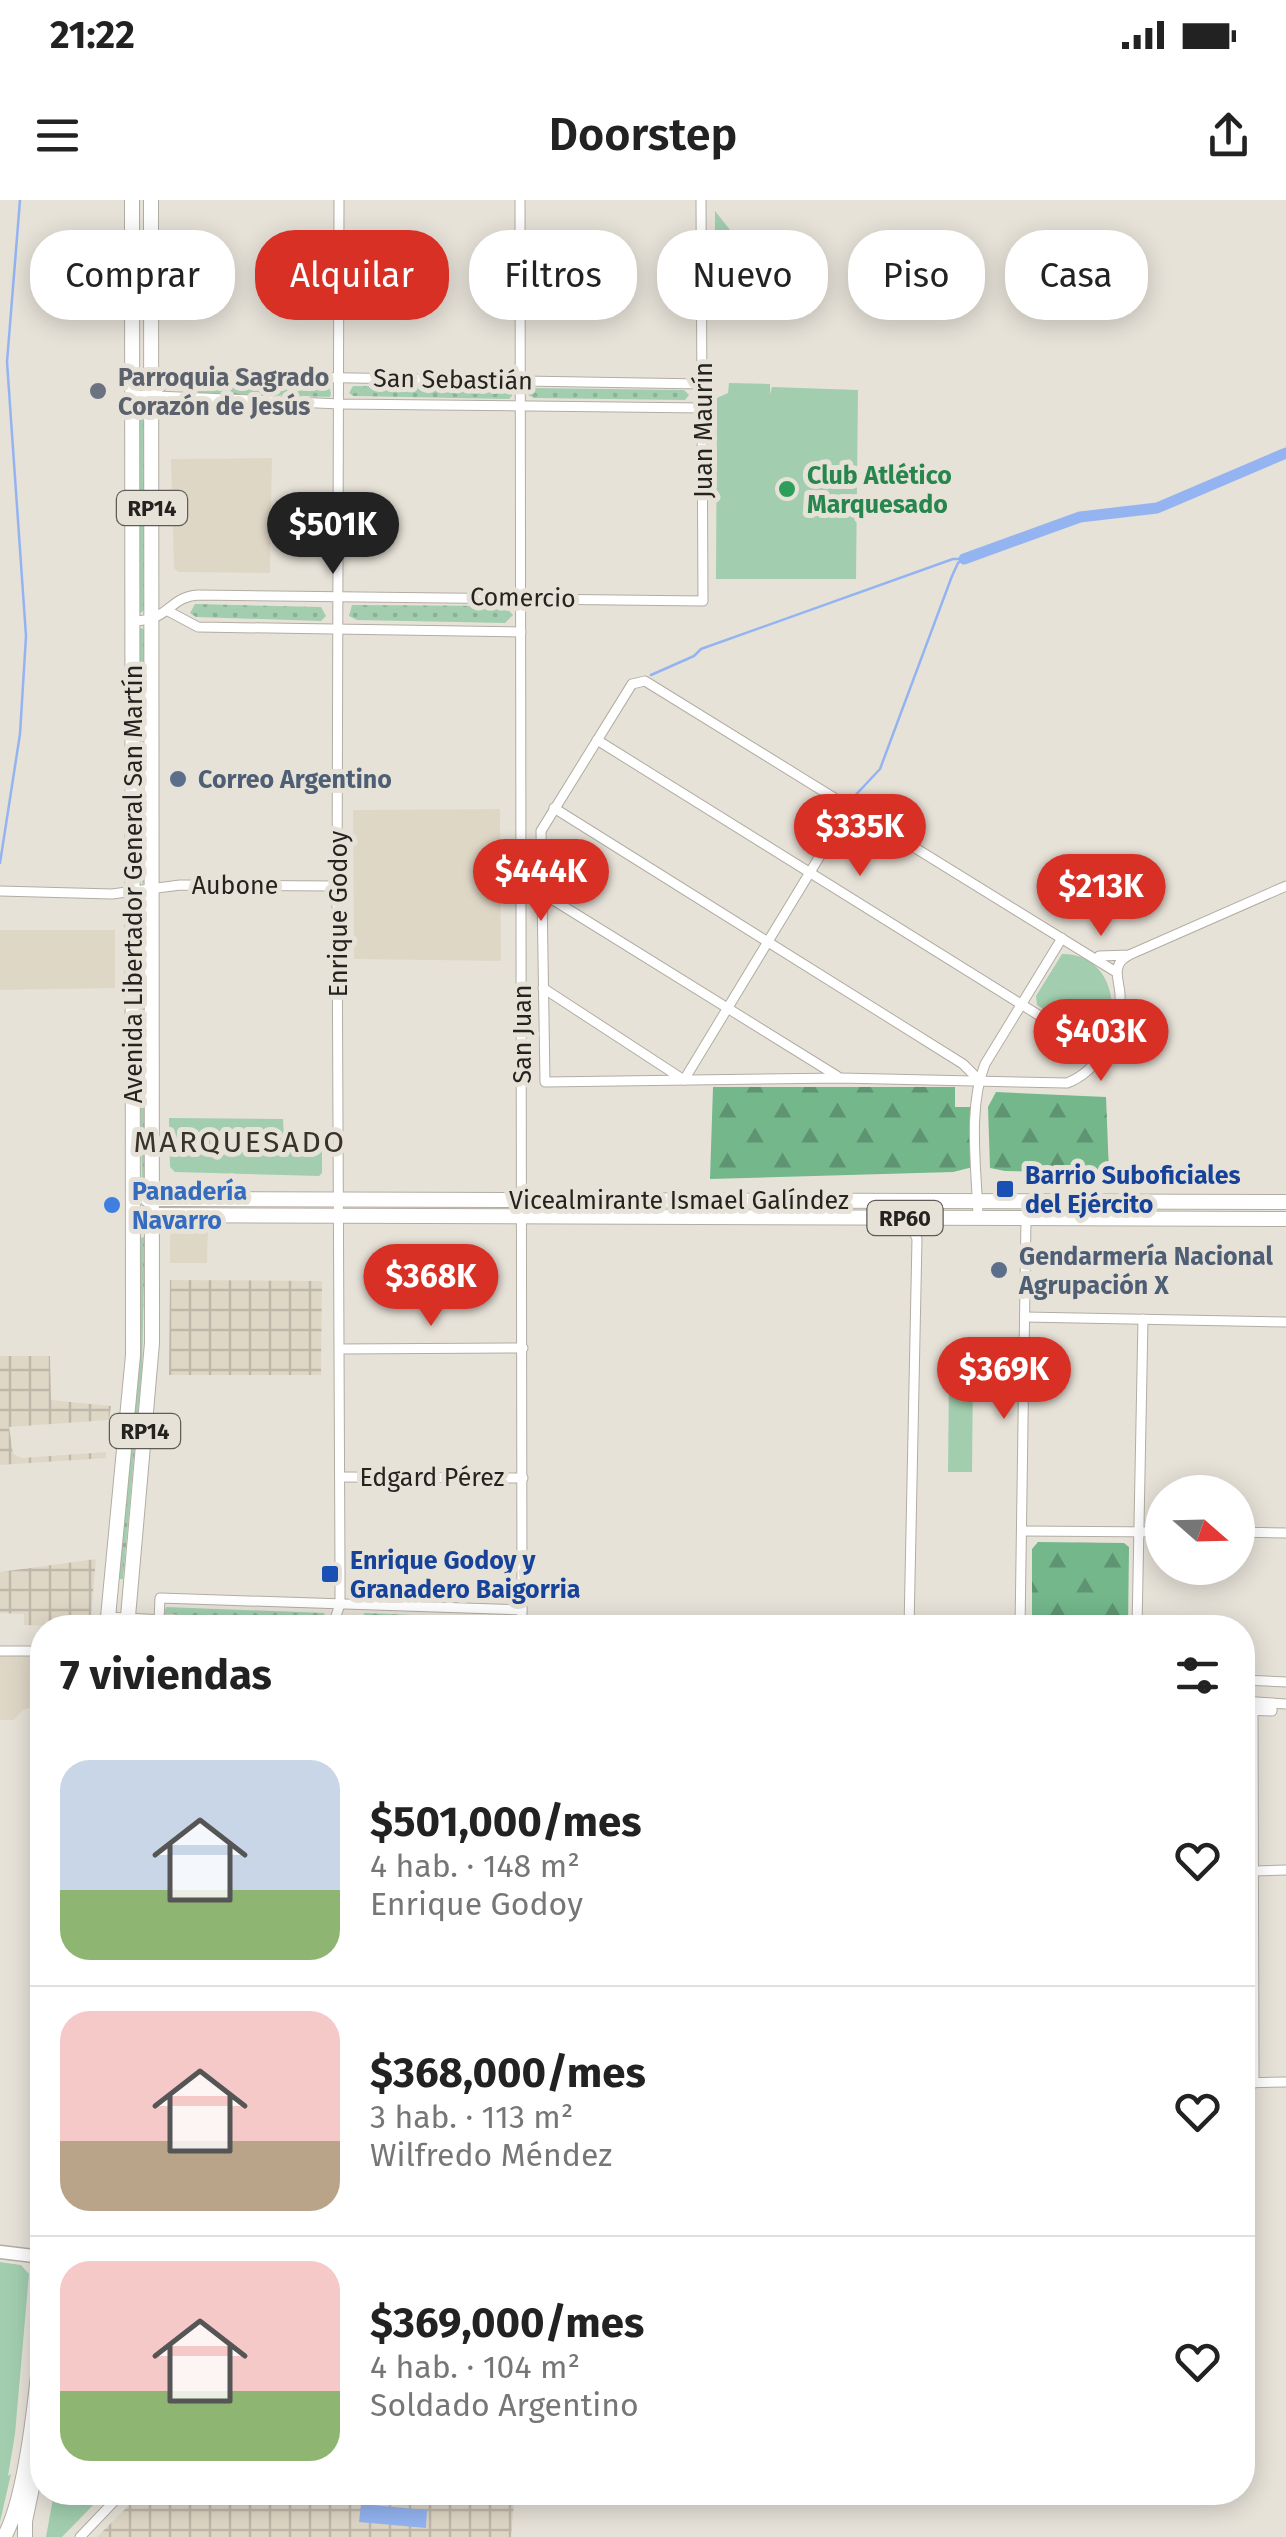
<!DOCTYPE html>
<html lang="es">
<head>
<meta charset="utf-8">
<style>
	body { margin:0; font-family:"Fira Sans",sans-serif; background:#f2f2f2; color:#222; height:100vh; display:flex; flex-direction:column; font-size:38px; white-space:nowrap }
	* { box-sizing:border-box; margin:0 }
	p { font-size:32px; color:#767676 }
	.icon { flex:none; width:55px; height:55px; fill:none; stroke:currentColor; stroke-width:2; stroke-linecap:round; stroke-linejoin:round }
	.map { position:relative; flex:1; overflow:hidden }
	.panel { position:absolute; left:30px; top:1415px; width:1225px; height:890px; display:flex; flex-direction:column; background:#fff; border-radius:40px; box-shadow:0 5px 25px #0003 }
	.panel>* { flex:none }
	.hud { position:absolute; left:30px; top:30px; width:1228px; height:90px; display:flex; gap:20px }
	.needle { width:65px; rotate:110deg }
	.controls { position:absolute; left:1145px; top:1275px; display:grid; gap:20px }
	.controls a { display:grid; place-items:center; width:110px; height:110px; border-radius:50%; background:#fff; box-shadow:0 5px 25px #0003; font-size:50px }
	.price { position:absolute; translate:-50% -85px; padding:0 22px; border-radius:35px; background:#d93025; color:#fff; font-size:32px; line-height:65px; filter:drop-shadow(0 2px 5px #0008) }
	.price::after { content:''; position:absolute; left:50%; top:60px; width:30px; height:22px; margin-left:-15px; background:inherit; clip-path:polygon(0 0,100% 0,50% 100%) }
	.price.selected { background:#222; color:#fff }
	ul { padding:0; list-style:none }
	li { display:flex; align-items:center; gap:30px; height:250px; padding:0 30px }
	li+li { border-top:2px solid #e0e0e0 }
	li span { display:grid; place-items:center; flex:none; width:280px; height:200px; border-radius:30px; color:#555 }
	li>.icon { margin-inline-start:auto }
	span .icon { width:120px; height:120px; fill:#fffc; stroke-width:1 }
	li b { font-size:42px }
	h2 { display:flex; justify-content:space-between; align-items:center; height:120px; padding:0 30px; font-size:42px }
	.pill { padding:0 35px; border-radius:40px; background:#fff; box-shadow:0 5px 25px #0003; font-size:35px; line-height:90px }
	.pill.selected { background:#d93025; color:#fff }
	.status { display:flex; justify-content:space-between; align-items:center; height:70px; padding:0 50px; background:#fff; direction:ltr }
	.status svg { height:28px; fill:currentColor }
	header { display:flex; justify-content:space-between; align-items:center; height:130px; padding:0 30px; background:#fff; font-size:45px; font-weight:600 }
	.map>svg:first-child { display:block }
	.built { fill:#dfd7c6 }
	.industrial { fill:url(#industrial-grid) }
	.grass { fill:url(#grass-dots) }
	.forest { fill:url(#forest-firs) }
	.green { fill:#a2ceaf }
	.water { fill:#94b4f1 }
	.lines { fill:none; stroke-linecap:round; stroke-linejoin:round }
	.stream { stroke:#94b4f1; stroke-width:2.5 }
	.canal { stroke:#94b4f1; stroke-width:11 }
	.minor-casing { stroke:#b2ada3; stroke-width:11 }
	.secondary-casing { stroke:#b2ada3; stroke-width:15 }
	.primary-casing { stroke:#b2ada3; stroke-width:16 }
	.minor { stroke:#fff; stroke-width:9 }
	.secondary { stroke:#fff; stroke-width:12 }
	.primary { stroke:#fff; stroke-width:14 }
	.worship-dot { fill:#6b7280; stroke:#e7e2d8; stroke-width:4 }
	.leisure-dot { fill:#2e9e5b; stroke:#e7e2d8; stroke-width:4 }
	.service-dot { fill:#5c6f8a; stroke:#e7e2d8; stroke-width:4 }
	.transit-dot { fill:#1a4fb4; stroke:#e7e2d8; stroke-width:4 }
	.shop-dot { fill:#3f7fe0; stroke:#e7e2d8; stroke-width:4 }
	.labels { text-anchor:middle; stroke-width:10; stroke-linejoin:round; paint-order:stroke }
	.shield { fill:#e7e2d8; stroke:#5f5c56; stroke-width:2.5 }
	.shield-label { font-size:22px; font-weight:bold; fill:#25231f }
	.worship-label { font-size:25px; font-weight:bold; fill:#5b616d; stroke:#e7e2d8; text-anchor:start }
	.street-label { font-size:25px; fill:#25231f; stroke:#e7e2d8 }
	.leisure-label { font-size:25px; font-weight:bold; fill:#27864d; stroke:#e7e2d8; text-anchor:start }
	.service-label { font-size:25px; font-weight:bold; fill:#4e5e75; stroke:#e7e2d8; text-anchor:start }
	.transit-label { font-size:25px; font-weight:bold; fill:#164399; stroke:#e7e2d8; text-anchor:start }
	.shop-label { font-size:25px; font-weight:bold; fill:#366cbe; stroke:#e7e2d8; text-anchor:start }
	.quarter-label { font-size:30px; letter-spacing:2.5px; fill:#38342c; stroke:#e7e2d8 }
</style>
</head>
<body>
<div class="status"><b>21:22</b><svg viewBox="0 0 49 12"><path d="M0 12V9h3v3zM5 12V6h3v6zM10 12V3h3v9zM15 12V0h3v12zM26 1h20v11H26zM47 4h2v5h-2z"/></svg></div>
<header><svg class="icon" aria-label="menu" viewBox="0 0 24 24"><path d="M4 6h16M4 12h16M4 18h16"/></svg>Doorstep<svg class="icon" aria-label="share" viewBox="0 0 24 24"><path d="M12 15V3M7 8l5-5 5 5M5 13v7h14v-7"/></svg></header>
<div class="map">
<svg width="1286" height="2337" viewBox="0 0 1286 2337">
	<defs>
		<pattern id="industrial-grid" width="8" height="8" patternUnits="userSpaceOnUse" patternTransform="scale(2.5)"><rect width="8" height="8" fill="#dfd7c6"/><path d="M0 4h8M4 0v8" fill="none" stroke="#bfb8aa"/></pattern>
		<pattern id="grass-dots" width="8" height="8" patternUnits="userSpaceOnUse" patternTransform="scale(2.5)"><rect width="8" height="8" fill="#a2ceaf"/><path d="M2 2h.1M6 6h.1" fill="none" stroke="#8bb196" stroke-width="1.8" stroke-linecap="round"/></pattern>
		<pattern id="forest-firs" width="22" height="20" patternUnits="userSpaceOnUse" patternTransform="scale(2.5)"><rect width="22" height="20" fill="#73b78b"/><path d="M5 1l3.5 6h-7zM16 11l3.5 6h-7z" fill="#5e9471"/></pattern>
	</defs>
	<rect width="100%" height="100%" fill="#e7e2d8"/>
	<g class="built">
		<path d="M272 258 270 373 178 372 174 368 171 259Z"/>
		<path d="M500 609 501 761 354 759 353 610Z"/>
		<path d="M0 730H115V788L0 790Z"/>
		<path d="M173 1028H208L207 1063H170V1031Z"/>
		<path d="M0 1454 42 1455V1504L23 1510 14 1520H0Z"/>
	</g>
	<g class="industrial">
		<path d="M170 1080 322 1081 321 1175H169Z"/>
		<path d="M0 1156H50L51 1200 111 1206 109 1220 9 1227 13 1254 22 1258 106 1252V1258L0 1265Z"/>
		<path d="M96 1359 90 1427 24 1425V1414L0 1413V1372Z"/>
		<path d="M141 2293H515L511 2337H97Z"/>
	</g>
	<g class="grass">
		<path d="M190 184 329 187 331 193 330 197 191 193 186 189Z"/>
		<path d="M353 186 510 189 512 196 509 199 353 196 349 193Z"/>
		<path d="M532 188 684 190 689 195 685 200 534 198 528 195Z"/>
		<path d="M141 200 145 202V410L140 413 138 411 137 202Z"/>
		<path d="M195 404 321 407 326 416 321 421 196 417 190 413Z"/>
		<path d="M352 405 505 406 513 415 505 423 357 420 349 416Z"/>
		<path d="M141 428 145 430V681L142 684 138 430Z"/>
		<path d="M141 785 145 787 146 985 142 988 138 787Z"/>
		<path d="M145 1037 142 1168 123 1379H117L138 1038Z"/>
		<path d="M166 1407 324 1413 326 1417 322 1422 164 1414Z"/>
		<path d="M365 1413 508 1419 511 1425 469 1428 365 1423 360 1418Z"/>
	</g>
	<g class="forest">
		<path d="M713 887H955V907H971L973 967 953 972 710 979Z"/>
		<path d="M996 892 1106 897 1109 973 1005 971 990 968 988 907Z"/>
		<path d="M1038 1342 1124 1343 1129 1347 1128 1427H1032V1349Z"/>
	</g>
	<g class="green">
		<path d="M715 11 766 75 764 88 743 106 715 104Z"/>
		<path d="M729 183 770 184V194L772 187 858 190 856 379H716L717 198 728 193Z"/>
		<path d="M1062 754C1120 753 1125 836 1088 838L1037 805 1036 796Z"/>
		<path d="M169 918 283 919 284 937H322V973L319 976 175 972 170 967Z"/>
		<path d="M949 1175H973L972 1272H948Z"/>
		<path d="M0 2062 21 2065 29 2074 15 2234 8 2276 11 2274 0 2322Z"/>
		<path d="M54 2293H96L101 2297 62 2337H46Z"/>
	</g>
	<path class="water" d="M361 2304 427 2310 426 2328 359 2322Z"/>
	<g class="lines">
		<g class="stream">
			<path d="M651 475 694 456 701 449 953 359H964"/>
			<path d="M850 601 880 569 952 376 958 363 963 359"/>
			<path d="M0 663 20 534 26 436 7 162 20 0"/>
		</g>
		<path class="canal" d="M964 359 1080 317 1157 308 1286 253"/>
		<g class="minor-casing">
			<g id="minor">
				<path d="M520 0 522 1428"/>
				<path d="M153 193 176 175 703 184"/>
				<path d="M132 195 340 204 703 208"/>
				<path d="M168 411 198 427 521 432"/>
				<path d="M132 421C171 421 168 397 198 395L703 401 701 0"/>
				<path d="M597 540 1101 854"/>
				<path d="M554 608 963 864 979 880"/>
				<path d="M0 691 112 694 180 685 337 686"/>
				<path d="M542 693 837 876"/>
				<path d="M1099 756 1129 755 1286 686"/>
				<path d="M1116 772 645 481 632 484 541 631 545 882 840 878 1067 883C1099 871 1119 832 1120 799 1121 788 1115 776 1118 767 1120 760 1123 759 1129 755"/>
				<path d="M543 788 684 880 849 608"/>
				<path d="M908 1017 917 1039 909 1428"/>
				<path d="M978 1018C977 970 967 909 985 864L1062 738"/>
				<path d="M1025 1117 1286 1122"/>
				<path d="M340 1149 523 1148"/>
				<path d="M340 1277 523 1278"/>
				<path d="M1022 1331 1162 1332"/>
				<path d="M1238 1332 1286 1333"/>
				<path d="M108 1417 309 1428"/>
				<path d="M159 1420 160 1398 522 1410"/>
				<path d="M332 1428 340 1404V1373L337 702 339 0"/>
				<path d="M1020 1428 1026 1018"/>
				<path d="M1137 1428 1143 1119"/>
				<path d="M0 1451H42"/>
				<path d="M1242 1480 1286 1482"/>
				<path d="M1242 1501 1286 1504"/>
				<path d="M1242 1510 1272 1511V1503"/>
				<path d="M1253 1510 1254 1883"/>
				<path d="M1253 1671 1286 1670"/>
				<path d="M1242 1883 1286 1882"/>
				<path d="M80 2337 123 2292"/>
			</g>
		</g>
		<g class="secondary-casing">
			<path id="secondary" d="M0 2052 42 2057"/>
		</g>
		<g class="primary-casing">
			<g id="primary">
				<path d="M147 999 1286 1002"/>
				<path d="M133 1015 1286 1019"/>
				<path d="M107 1428 133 1155 132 0"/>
				<path d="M127 1428 152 1143 151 0"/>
				<path d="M4 2337C27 2297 37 2186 42 2137"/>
				<path d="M25 2337V2321L42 2240"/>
			</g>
		</g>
		<use href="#minor" class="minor"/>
		<use href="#secondary" class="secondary"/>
		<use href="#primary" class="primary"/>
	</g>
	<circle class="worship-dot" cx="98" cy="191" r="10"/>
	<circle class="leisure-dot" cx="787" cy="289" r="10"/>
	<g class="service-dot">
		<circle cx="178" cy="579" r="10"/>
		<circle cx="999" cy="1070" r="10"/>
	</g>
	<g class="transit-dot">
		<rect x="995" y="979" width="20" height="20" rx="5"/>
		<rect x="320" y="1364" width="20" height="20" rx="5"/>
	</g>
	<circle class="shop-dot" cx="112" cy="1005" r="10"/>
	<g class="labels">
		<g class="shield">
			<rect x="117" y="291" width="70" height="34" rx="8"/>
			<rect x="867.5" y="1001" width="75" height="34" rx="8"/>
			<rect x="110" y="1214" width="70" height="34" rx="8"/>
		</g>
		<g class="shield-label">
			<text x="152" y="316">RP14</text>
			<text x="905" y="1026">RP60</text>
			<text x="145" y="1239">RP14</text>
		</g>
		<g class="worship-label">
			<text x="118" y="186">Parroquia Sagrado<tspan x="118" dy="29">Corazón de Jesús</tspan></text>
		</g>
		<g class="street-label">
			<text transform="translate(453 179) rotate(1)" y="9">San Sebastián</text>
			<text transform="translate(703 230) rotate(-90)" y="9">Juan Maurín</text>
			<text transform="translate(523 397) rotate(1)" y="9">Comercio</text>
			<text transform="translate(133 684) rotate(-90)" y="9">Avenida Libertador General San Martín</text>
			<text x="235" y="694">Aubone</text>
			<text transform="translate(338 714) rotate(-90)" y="9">Enrique Godoy</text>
			<text transform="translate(522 834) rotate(-90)" y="9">San Juan</text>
			<text x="679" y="1009">Vicealmirante Ismael Galíndez</text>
			<text x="432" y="1286">Edgard Pérez</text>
		</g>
		<g class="leisure-label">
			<text x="807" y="284">Club Atlético<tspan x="807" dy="29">Marquesado</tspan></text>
		</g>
		<g class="service-label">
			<text x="198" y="588">Correo Argentino</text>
			<text x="1019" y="1065">Gendarmería Nacional<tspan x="1019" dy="29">Agrupación X</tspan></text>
		</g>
		<g class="transit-label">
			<text x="1025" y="984">Barrio Suboficiales<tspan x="1025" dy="29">del Ejército</tspan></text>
			<text x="350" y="1369">Enrique Godoy y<tspan x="350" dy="29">Granadero Baigorria</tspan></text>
		</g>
		<g class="shop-label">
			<text x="132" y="1000">Panadería<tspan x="132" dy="29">Navarro</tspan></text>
		</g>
		<g class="quarter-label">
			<text x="240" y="952">MARQUESADO</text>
		</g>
	</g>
</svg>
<div class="controls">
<a><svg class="needle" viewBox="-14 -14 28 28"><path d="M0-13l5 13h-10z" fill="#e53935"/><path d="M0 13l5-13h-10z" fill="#767676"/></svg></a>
</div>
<b class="price selected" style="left:333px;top:377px">$501K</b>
<b class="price" style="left:860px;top:679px">$335K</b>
<b class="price" style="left:541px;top:724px">$444K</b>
<b class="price" style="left:1101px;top:739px">$213K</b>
<b class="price" style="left:1101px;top:884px">$403K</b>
<b class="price" style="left:431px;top:1129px">$368K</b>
<b class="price" style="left:1004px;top:1222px">$369K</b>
<div class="hud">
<a class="pill">Comprar</a>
<a class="pill selected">Alquilar</a>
<a class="pill">Filtros</a>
<a class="pill">Nuevo</a>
<a class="pill">Piso</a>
<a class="pill">Casa</a>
</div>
<section class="panel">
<h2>7 viviendas<svg class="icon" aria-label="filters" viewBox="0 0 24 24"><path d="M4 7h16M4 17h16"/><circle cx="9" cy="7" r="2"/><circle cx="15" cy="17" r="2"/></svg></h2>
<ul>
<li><span style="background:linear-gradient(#c9d6e8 65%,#8fb573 0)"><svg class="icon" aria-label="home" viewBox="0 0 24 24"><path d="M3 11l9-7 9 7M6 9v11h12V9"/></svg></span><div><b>$501,000/mes</b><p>4 hab. · 148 m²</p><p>Enrique Godoy</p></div><svg class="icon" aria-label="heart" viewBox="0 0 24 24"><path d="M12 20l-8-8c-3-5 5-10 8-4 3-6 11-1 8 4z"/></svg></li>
<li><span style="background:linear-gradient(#f6c9c9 65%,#b9a48a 0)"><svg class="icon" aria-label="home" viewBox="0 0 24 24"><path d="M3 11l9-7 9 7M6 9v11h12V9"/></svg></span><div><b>$368,000/mes</b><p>3 hab. · 113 m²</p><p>Wilfredo Méndez</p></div><svg class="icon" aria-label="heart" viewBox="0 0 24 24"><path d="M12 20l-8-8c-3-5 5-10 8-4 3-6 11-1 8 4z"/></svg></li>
<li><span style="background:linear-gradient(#f6c9c9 65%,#8fb573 0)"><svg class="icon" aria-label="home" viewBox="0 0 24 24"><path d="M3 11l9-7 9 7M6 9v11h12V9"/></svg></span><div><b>$369,000/mes</b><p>4 hab. · 104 m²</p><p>Soldado Argentino</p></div><svg class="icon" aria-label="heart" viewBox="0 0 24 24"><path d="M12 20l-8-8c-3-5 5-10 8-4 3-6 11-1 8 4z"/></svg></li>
</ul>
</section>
</div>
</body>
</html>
